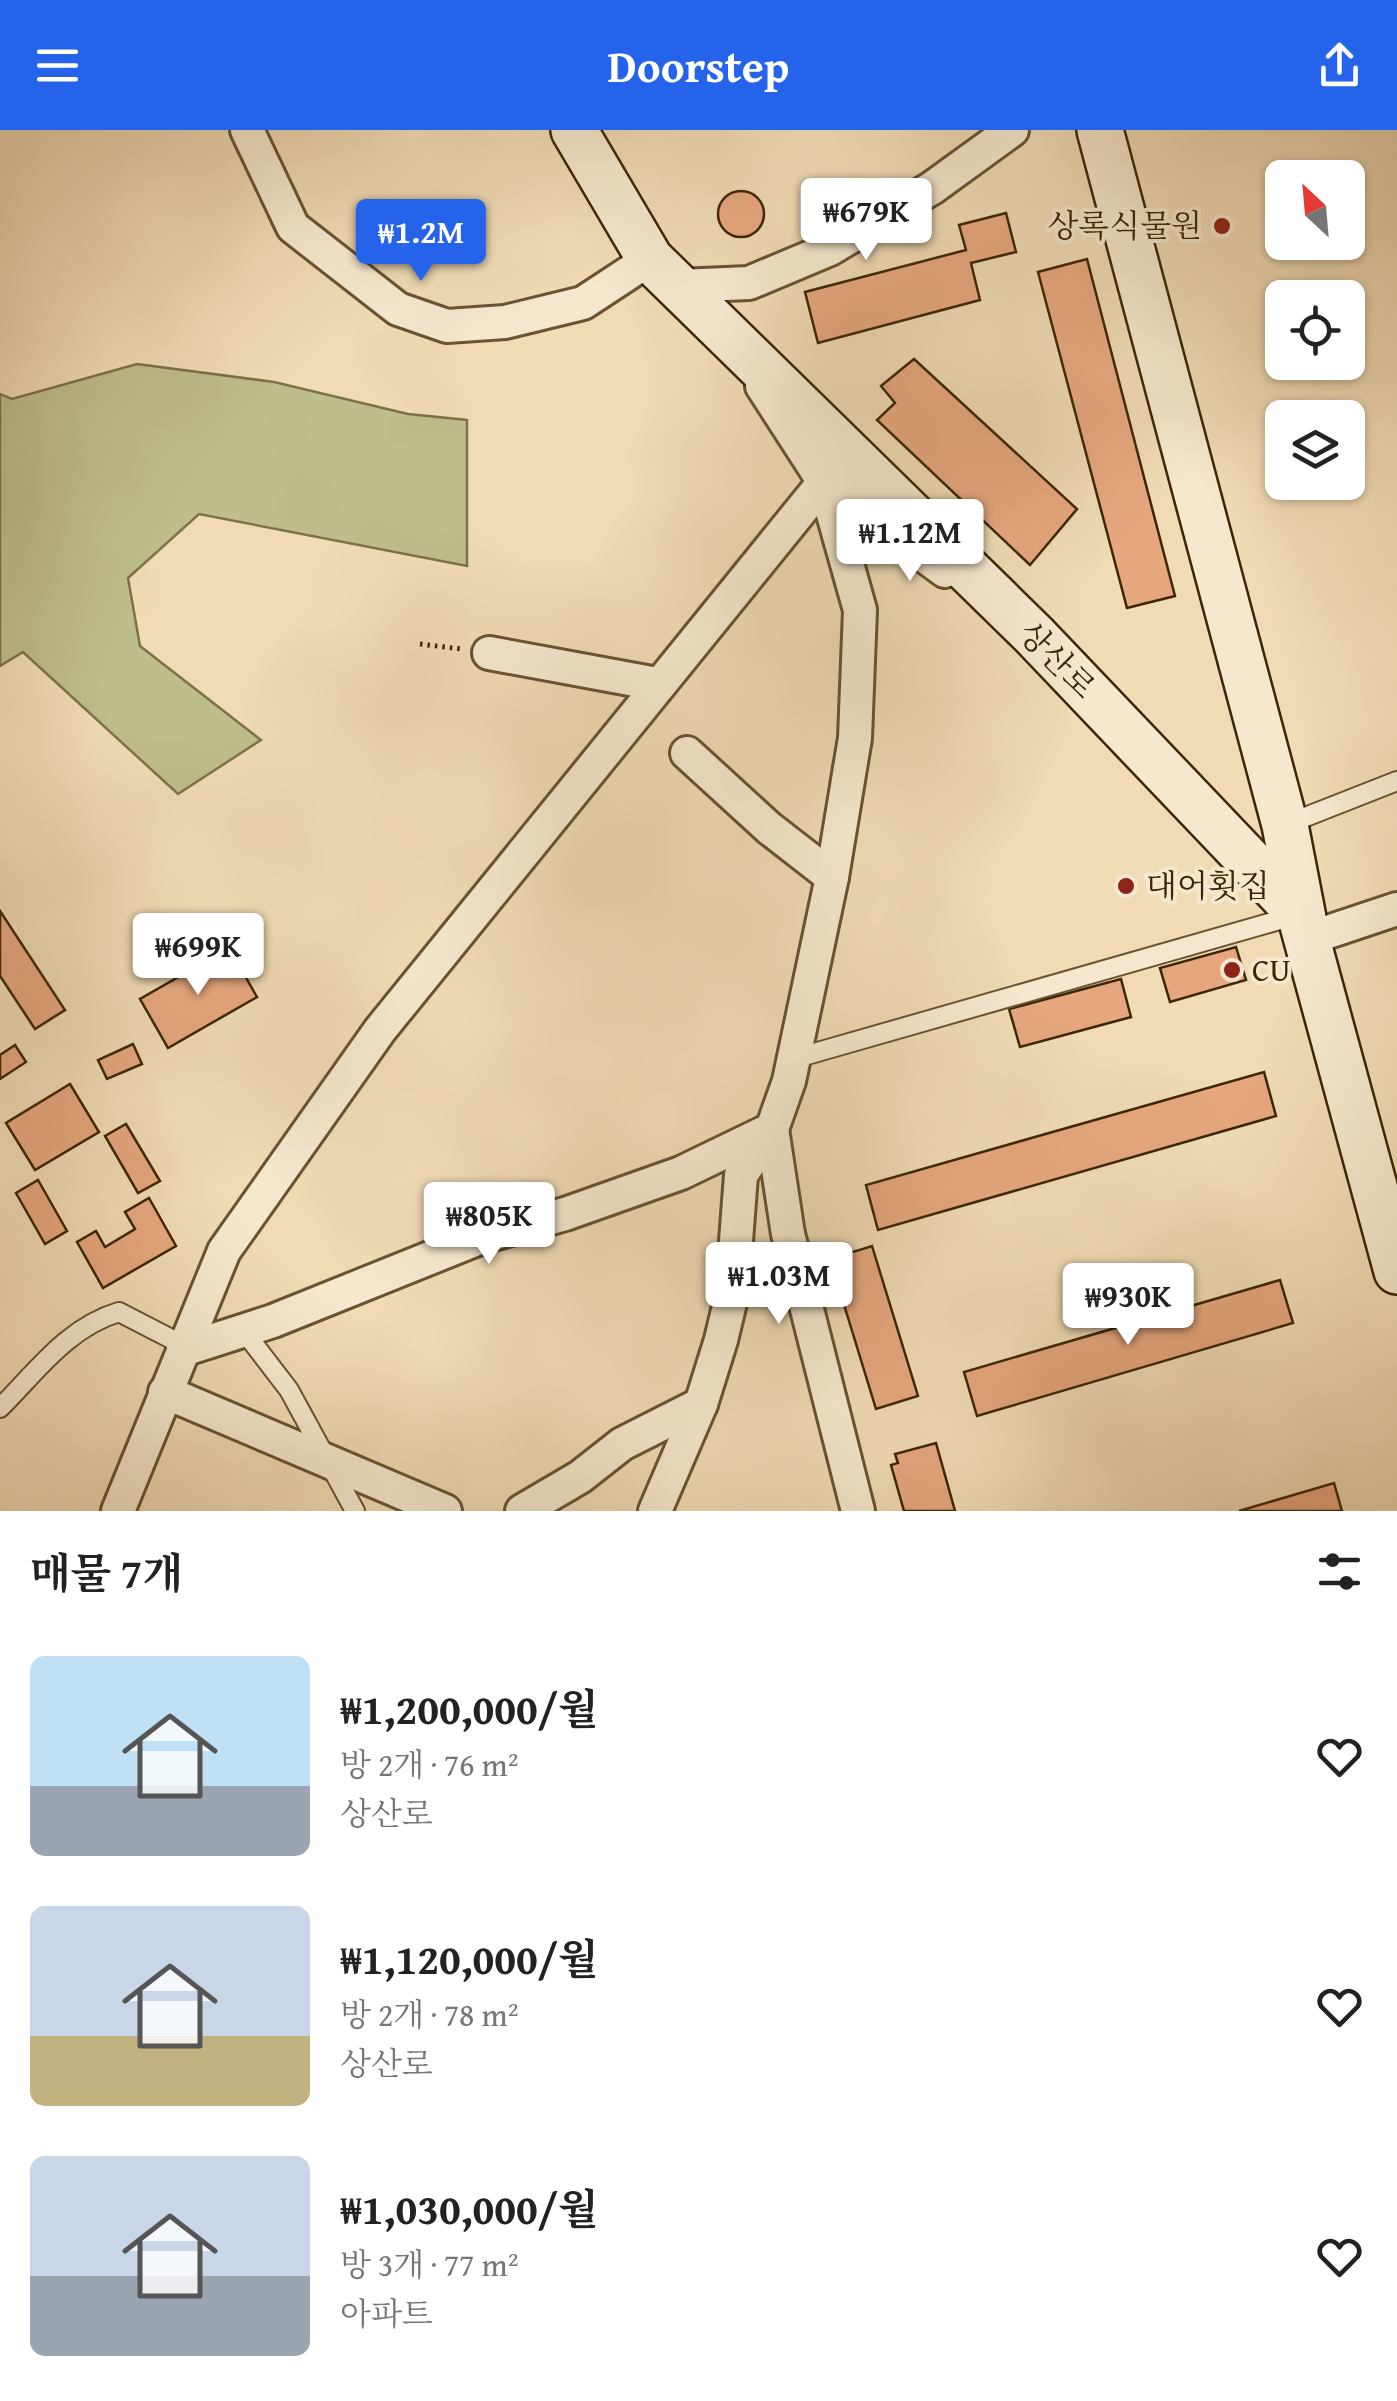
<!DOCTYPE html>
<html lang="ko">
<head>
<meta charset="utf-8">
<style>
	body { margin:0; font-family:"Gentium Book Plus","Noto Serif KR",serif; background:#f6f6f6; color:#222; height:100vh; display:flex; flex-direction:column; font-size:38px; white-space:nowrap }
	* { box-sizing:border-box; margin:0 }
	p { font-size:32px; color:#767676 }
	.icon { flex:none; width:55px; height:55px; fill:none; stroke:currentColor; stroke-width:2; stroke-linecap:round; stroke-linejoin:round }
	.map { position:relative; height:1381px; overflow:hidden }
	.side { display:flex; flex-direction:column; background:#fff; flex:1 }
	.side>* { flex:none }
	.needle { width:65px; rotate:334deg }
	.buttons { position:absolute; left:1265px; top:30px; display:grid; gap:20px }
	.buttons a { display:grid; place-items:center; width:100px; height:100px; border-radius:15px; background:#fff; box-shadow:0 2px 8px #0004; font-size:50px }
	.price { position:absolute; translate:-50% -85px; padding:0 22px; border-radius:10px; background:#fff; color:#222; font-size:32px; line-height:65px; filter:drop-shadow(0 2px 5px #0008) }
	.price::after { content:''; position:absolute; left:50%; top:60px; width:30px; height:22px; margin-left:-15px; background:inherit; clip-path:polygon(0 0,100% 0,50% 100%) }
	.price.active { background:#2563eb; color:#fff }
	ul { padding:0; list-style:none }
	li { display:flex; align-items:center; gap:30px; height:250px; padding:0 30px }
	li span { display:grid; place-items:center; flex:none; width:280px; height:200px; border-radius:15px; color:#555 }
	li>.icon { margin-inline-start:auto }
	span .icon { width:120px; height:120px; fill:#fffc; stroke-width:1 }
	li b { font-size:42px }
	h2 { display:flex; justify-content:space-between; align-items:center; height:120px; padding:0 30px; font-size:42px }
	header { display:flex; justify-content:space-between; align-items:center; height:130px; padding:0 30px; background:#2563eb; color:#fff; font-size:45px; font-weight:700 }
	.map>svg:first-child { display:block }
	.green { fill:#bebe8a; stroke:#7d7248; stroke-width:2.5 }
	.building { fill:#e6a77e; stroke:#3c2606; stroke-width:2.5 }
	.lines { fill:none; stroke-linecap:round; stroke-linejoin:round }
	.lane-casing { stroke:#695332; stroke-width:22 }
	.street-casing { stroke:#695332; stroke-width:38 }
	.secondary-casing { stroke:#3c2606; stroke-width:50 }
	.path { stroke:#3c2606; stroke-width:5; stroke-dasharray:2.5 5; stroke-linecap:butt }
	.lane { stroke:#f5e8cf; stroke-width:18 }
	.street { stroke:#f5e8cf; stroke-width:32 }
	.secondary { stroke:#f5e8cf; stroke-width:45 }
	.poi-dot { fill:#8f2418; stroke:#f5e8cf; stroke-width:4 }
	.labels { text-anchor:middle; stroke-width:8; stroke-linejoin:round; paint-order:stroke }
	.poi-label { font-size:32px; fill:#3c2606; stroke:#f5e8cf; text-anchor:start }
	.street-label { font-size:32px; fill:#3c2606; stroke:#f5e8cf }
</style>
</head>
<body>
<header><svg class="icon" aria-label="menu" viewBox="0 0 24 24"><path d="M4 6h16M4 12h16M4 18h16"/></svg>Doorstep<svg class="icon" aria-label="share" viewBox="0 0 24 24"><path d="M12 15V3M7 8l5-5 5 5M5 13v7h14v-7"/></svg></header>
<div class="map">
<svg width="1397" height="1381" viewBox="0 0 1397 1381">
	<rect width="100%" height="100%" fill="#f0dbb5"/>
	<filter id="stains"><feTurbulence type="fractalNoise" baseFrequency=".002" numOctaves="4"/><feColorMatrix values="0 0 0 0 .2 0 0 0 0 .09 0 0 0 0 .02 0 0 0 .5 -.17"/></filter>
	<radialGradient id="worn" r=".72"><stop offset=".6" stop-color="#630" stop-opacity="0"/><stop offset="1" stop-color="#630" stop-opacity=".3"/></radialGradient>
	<path class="green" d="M137 234 274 252 408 284 467 290V436L199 384 128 448 140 516 261 610 178 664 23 522 0 536V264L12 269Z"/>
	<g class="building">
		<circle cx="741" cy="84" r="23"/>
		<path d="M1006 83 1016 122 971 133 980 170 818 213 805 162 966 120 959 95Z"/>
		<path d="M1087 129 1175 466 1127 478 1038 142Z"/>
		<path d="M914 229 1077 379 1030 435 877 290 895 273 881 256Z"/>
		<path d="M0 781 65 880 35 899 0 846Z"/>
		<path d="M1236 817 1246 850 1170 872 1160 838Z"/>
		<path d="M229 818 257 867 168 918 140 869Z"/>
		<path d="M1121 849 1131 887 1020 917 1009 879Z"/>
		<path d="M133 914 142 934 107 949 98 930Z"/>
		<path d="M15 915 26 932 0 949V925Z"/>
		<path d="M1264 942 1276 986 878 1100 866 1055Z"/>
		<path d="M70 954 99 1002 35 1040 6 993Z"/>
		<path d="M126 994 160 1051 138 1063 105 1006Z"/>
		<path d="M38 1050 67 1101 45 1114 16 1063Z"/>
		<path d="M149 1068 176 1116 103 1158 77 1112 96 1101 105 1117 135 1099 125 1082Z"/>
		<path d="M872 1116 918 1266 876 1279 830 1129Z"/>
		<path d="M1280 1150 1293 1193 977 1286 964 1242Z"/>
		<path d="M936 1313 955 1381H904L891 1335 898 1333 895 1324Z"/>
		<path d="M1334 1353 1342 1381H1239Z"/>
	</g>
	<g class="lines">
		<g class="lane-casing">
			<g id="lane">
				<path d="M1285 695 1397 651"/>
				<path d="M793 929 1297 785"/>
				<path d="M243 1200 289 1260 355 1381"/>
				<path d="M0 1278C36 1242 68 1197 119 1182L185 1216"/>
			</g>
		</g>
		<g class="street-casing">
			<g id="street">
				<path d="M247 0 293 97 398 179 447 196 505 192 583 173 650 129"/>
				<path d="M679 156 749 153 830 119 932 58 1012 0"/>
				<path d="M824 352 945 441"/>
				<path d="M489 523 657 554"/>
				<path d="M687 623 769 698 832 747"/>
				<path d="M1307 809 1397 779"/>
				<path d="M183 1220 273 1191 482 1107 565 1084 681 1043 772 999 788 1104 858 1381"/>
				<path d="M165 1262 445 1381"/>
				<path d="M118 1381 224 1121 380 900 824 352 762 256"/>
				<path d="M522 1381 580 1347 622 1314 701 1274"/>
				<path d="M655 1381 701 1274 721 1210 732 1164 741 1045 772 999 789 951 832 747 855 608 860 480 824 352"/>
			</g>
		</g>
		<g class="secondary-casing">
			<g id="secondary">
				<path d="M574 0 650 129 1034 505 1300 784 1397 1141"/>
				<path d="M1100 0 1285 695 1303 788"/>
			</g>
		</g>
		<path class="path" d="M420 514 461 519"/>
		<use href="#lane" class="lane"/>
		<use href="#street" class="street"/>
		<use href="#secondary" class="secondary"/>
	</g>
	<g class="poi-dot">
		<circle cx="1222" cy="96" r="10"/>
		<circle cx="1126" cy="756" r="10"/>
		<circle cx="1232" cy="840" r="10"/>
	</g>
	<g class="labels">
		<g class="poi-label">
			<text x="1202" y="107" text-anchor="end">상록식물원</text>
			<text x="1146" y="767">대어횟집</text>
			<text x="1252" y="851">CU</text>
		</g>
		<g class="street-label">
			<text transform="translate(1057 530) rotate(45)" y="11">상산로</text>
		</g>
	</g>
	<rect width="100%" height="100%" filter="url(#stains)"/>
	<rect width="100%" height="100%" fill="url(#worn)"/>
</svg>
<div class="buttons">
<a><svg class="needle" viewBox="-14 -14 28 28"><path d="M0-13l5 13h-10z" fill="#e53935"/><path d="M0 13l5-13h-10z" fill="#767676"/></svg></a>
<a><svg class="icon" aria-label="locate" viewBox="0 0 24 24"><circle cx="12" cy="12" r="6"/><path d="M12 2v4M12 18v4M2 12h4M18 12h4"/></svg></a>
<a><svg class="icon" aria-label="layers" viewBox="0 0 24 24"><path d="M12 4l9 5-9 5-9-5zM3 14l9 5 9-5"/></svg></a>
</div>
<b class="price" style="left:866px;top:133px">₩679K</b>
<b class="price active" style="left:421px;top:154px">₩1.2M</b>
<b class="price" style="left:910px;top:454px">₩1.12M</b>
<b class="price" style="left:198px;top:868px">₩699K</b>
<b class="price" style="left:489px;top:1137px">₩805K</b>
<b class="price" style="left:779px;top:1197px">₩1.03M</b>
<b class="price" style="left:1128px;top:1218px">₩930K</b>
</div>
<section class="side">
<h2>매물 7개<svg class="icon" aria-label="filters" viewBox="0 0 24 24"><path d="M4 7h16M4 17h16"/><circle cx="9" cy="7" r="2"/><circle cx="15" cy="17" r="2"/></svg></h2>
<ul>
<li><span style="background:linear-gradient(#bfe0f5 65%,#9aa5b1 0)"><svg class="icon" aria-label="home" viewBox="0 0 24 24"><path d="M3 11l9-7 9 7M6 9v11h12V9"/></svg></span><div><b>₩1,200,000/월</b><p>방 2개 · 76 m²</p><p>상산로</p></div><svg class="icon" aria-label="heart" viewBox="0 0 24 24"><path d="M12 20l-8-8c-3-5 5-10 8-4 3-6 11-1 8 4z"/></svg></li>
<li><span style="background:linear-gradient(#c9d6e8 65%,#c2b280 0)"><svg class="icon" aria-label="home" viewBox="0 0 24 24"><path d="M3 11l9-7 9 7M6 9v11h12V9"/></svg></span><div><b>₩1,120,000/월</b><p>방 2개 · 78 m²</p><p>상산로</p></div><svg class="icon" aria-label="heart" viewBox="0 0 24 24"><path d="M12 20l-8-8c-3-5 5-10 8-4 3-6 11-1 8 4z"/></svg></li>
<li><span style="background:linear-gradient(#c9d6e8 60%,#9aa5b1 0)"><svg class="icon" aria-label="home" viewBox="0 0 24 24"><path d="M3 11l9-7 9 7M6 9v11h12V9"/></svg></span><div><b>₩1,030,000/월</b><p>방 3개 · 77 m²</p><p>아파트</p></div><svg class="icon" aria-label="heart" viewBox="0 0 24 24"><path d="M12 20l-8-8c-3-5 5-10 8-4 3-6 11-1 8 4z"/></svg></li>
</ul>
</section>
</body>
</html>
